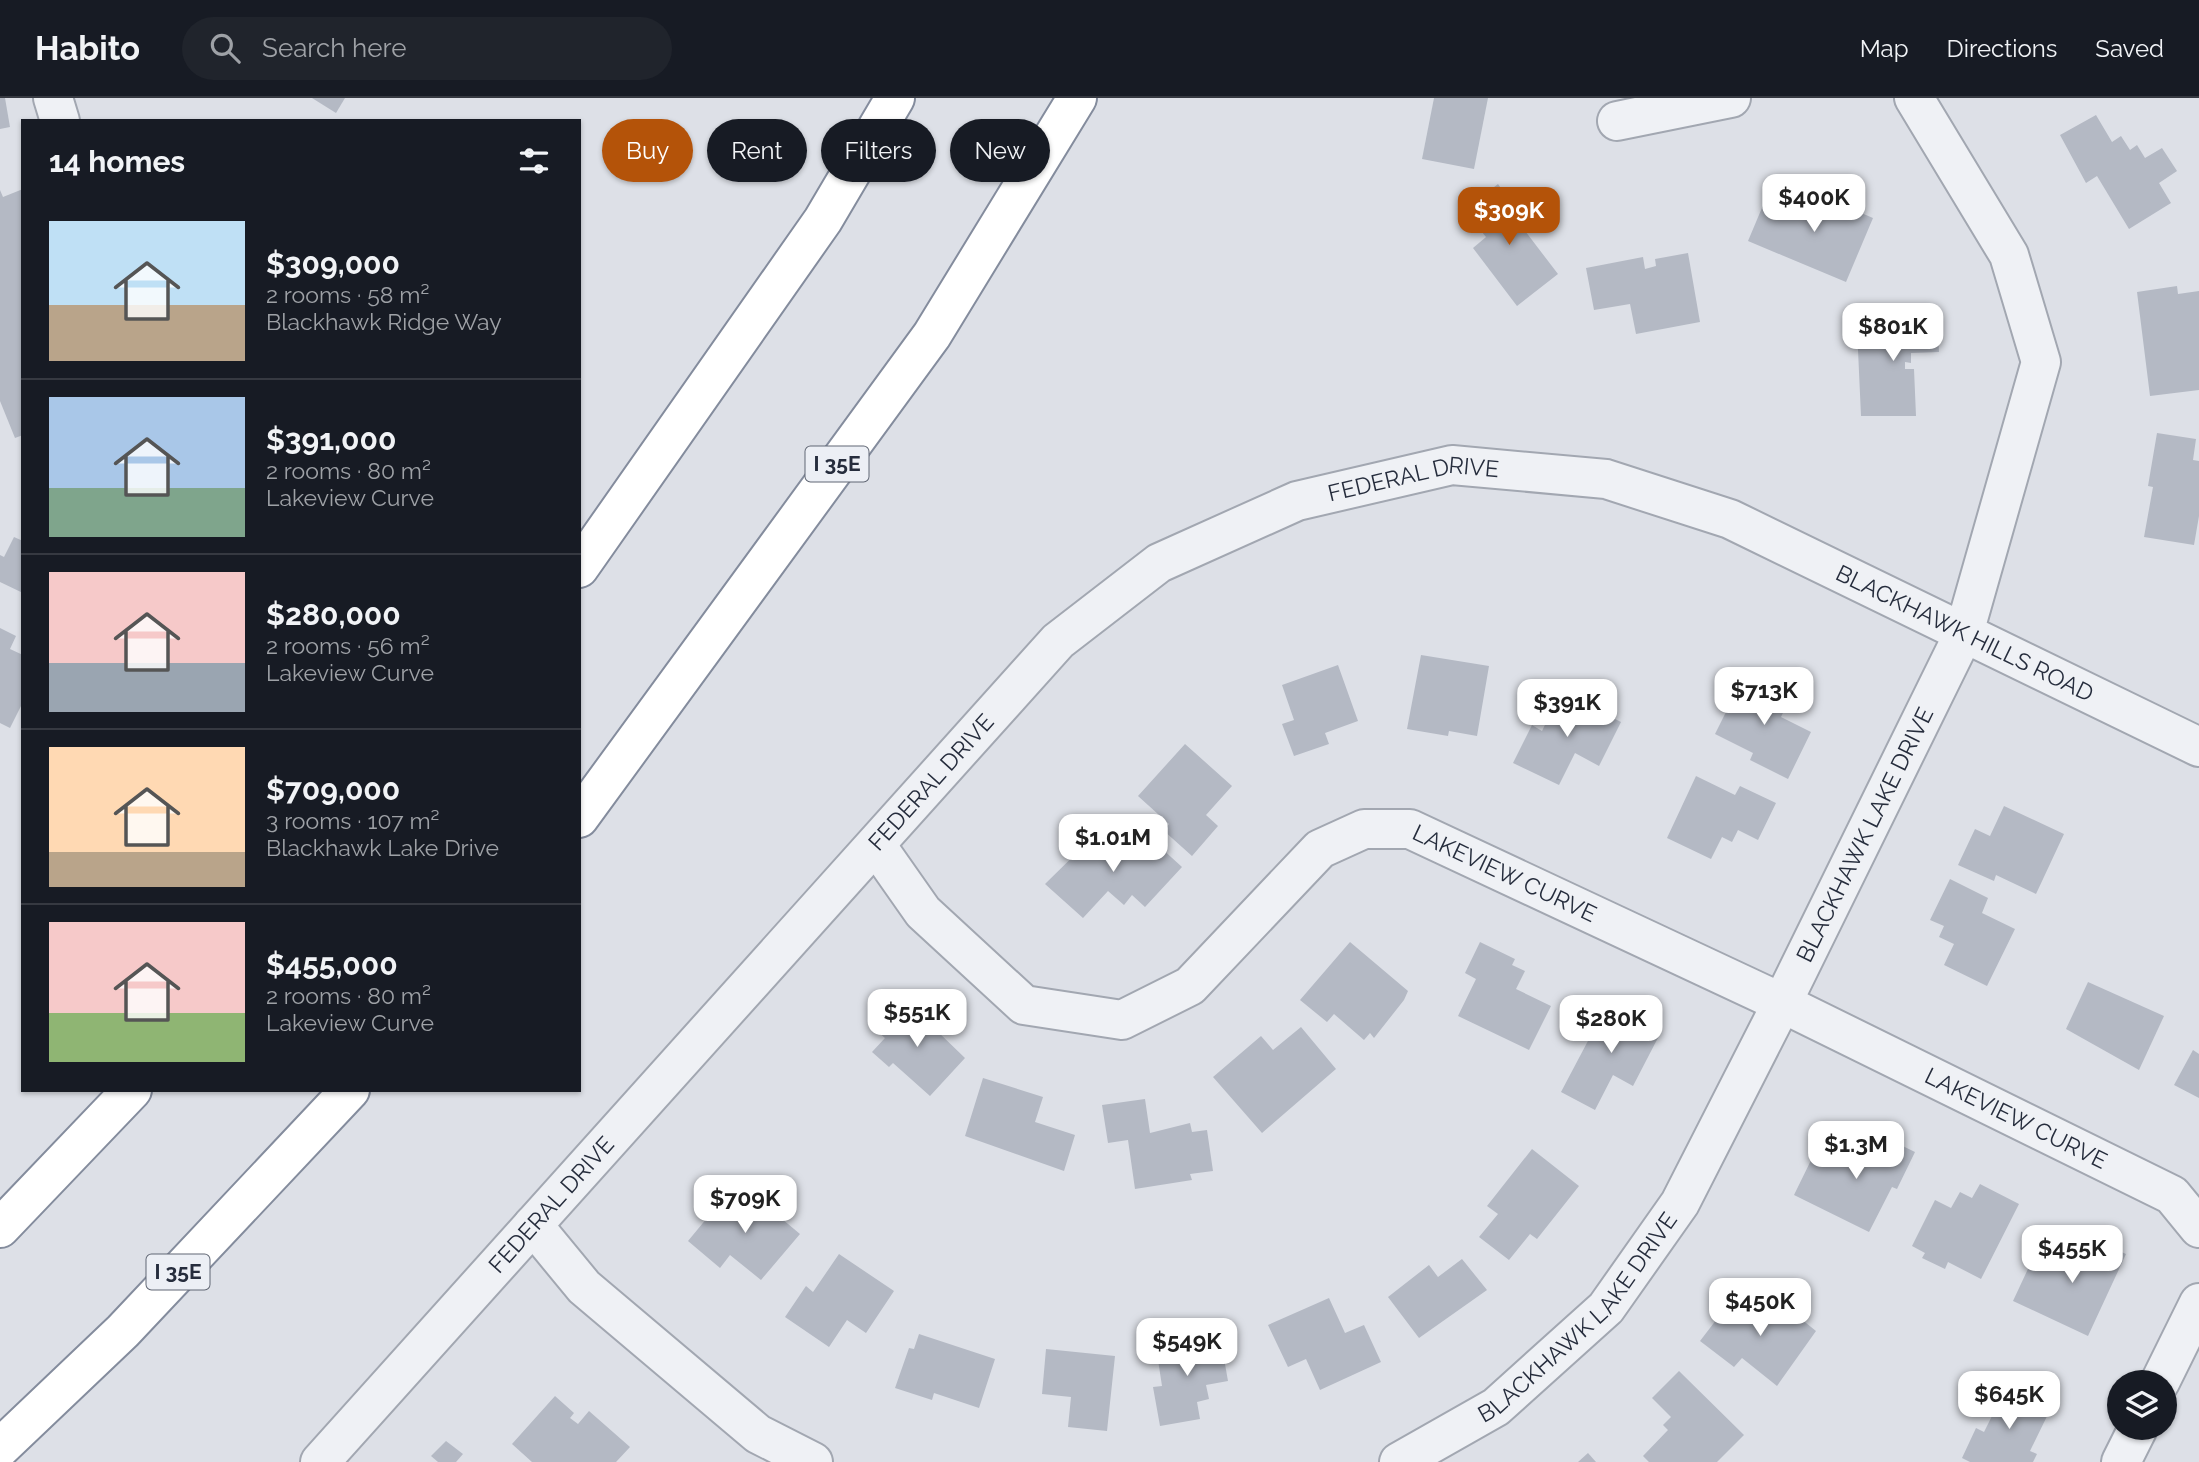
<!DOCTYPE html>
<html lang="en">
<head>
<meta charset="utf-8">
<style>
	body { margin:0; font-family:Raleway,sans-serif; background:#20242c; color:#f1f3f6; height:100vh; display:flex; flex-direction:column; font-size:26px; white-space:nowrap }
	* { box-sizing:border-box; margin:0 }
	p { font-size:23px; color:#9ea1a6 }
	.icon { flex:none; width:38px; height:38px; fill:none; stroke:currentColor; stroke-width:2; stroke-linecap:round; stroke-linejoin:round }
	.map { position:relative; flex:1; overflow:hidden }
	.sheet { position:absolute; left:21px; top:21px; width:560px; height:973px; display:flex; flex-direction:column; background:#171b24; border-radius:0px; box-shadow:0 2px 5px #0004 }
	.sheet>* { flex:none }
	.hud { position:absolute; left:602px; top:21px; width:665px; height:63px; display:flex; gap:14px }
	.buttons { position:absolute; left:2107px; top:1272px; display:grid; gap:14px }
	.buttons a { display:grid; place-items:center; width:70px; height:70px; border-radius:50%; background:#171b24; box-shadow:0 2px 5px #0004; font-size:35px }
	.price { position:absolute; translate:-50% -60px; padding:0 16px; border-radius:14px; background:#fff; color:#222; font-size:23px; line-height:46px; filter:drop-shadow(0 2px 4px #0008) }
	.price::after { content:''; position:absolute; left:50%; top:42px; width:21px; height:16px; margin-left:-10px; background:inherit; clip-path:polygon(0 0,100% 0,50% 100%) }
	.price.active { background:#b45309; color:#fff }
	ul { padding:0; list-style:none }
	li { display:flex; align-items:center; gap:21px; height:175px; padding:0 28px }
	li+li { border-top:2px solid #363941 }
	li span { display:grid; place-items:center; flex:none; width:196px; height:140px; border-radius:0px; color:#555 }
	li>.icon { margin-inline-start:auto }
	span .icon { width:84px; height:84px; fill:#fffc; stroke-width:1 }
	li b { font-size:30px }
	h2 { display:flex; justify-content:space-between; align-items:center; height:84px; padding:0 28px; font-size:30px }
	.chip { padding:0 24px; border-radius:32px; background:#171b24; box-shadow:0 2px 5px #0004; font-size:24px; line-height:63px }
	.chip.active { background:#b45309; color:#fff }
	header { display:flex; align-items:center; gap:42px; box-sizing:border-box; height:98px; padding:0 35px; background:#171b24; border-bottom:2px solid #363941 }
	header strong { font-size:33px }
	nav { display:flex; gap:38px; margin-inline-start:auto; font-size:24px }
	.search { width:490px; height:63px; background:#20242c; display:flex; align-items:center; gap:18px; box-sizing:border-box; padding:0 24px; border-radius:38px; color:#9ea1a6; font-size:26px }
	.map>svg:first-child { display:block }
	.building { fill:#b4b9c4 }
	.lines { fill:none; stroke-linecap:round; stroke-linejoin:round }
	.minor-casing { stroke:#a2a7b1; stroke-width:42 }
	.highway-casing { stroke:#848c9d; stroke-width:42 }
	.minor { stroke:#eff1f5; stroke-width:38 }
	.highway { stroke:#fff; stroke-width:38 }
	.labels { text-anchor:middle; stroke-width:7; stroke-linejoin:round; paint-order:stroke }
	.shield { fill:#eceff5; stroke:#616774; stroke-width:2 }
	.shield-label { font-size:21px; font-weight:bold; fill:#262d3d }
	.street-label { font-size:23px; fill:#262d3d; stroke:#eceff5 }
</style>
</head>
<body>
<header>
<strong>Habito</strong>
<div class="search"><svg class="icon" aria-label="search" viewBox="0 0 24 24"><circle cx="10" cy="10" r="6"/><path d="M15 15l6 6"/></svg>Search here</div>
<nav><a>Map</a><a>Directions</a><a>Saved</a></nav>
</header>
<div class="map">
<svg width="2199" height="1364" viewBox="0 0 2199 1364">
	<rect width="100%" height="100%" fill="#dde0e7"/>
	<g class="building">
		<path d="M0 0H5L10 29 0 31Z"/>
		<path d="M312 0H345L336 15Z"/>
		<path d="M1434 0H1488L1474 71 1422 61Z"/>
		<path d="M2096 17 2112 44 2121 38 2130 52 2137 47 2145 60 2162 50 2177 73 2159 85 2171 105 2129 131 2097 78 2086 85 2060 37Z"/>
		<path d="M1498 86 1526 126 1522 129 1558 176 1517 208 1473 150 1486 139 1464 112Z"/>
		<path d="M23 91V337L15 340 0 303V92L3 99Z"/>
		<path d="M1805 91 1873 120 1846 184 1748 143 1764 105 1795 117Z"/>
		<path d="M1688 155 1700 224 1636 236 1630 206 1594 212 1586 170 1643 159 1645 171 1656 168 1655 161Z"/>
		<path d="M2177 188 2178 196 2199 193V292L2150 298 2137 194Z"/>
		<path d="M1937 215 1939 254 1911 255V265L1905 264V271H1914L1916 318H1861L1857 230 1895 229V216Z"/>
		<path d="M2157 335 2196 341 2193 362 2199 363V418L2194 447 2144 439 2153 389 2148 388Z"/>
		<path d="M14 439 23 443V495L0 484V457L4 459Z"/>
		<path d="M0 530 16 538 10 551 23 557V604L10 630 0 625Z"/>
		<path d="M1421 557 1489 568 1477 638 1449 633 1448 638 1407 631Z"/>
		<path d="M1338 567 1358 623 1325 635 1329 646 1294 658 1282 626 1294 622 1282 587Z"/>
		<path d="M1745 576 1791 598 1781 619 1811 634 1788 681 1750 662 1753 655 1715 636Z"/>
		<path d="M1561 594 1621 624 1599 668 1575 655 1559 687 1513 665 1532 627 1542 633Z"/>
		<path d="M1185 646 1232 688 1206 717 1218 728 1192 758 1163 732 1169 726 1138 698Z"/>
		<path d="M1696 678 1735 697 1740 688 1776 705 1758 742 1738 732 1732 744 1722 739 1711 761 1667 740Z"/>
		<path d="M2004 708 2064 736 2036 796 1996 777 1994 783 1958 767 1975 731 1990 738Z"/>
		<path d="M1100 732 1130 760 1149 739 1182 769 1145 809 1132 797 1124 807 1108 793 1083 820 1045 786Z"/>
		<path d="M1950 781 1988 800 1982 815 2015 831 1987 888 1944 867 1954 846 1939 839 1944 828 1930 822Z"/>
		<path d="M1350 844 1408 893 1404 902 1374 940 1370 935 1364 942 1334 916 1327 924 1300 902Z"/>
		<path d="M1480 844 1515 861 1512 867 1525 873 1516 891 1551 908 1529 952 1458 918 1476 881 1465 875Z"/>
		<path d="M2088 884 2164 918 2139 972 2066 931Z"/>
		<path d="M906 903 965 960 930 998 893 965 889 969 872 954 885 940 878 934Z"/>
		<path d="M1608 905 1662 932 1633 988 1613 977 1595 1012 1561 994Z"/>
		<path d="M1301 929 1336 971 1262 1035 1213 979 1261 938 1273 952Z"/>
		<path d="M2193 952 2199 956V1000L2174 987Z"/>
		<path d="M983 980 1043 999 1035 1024 1075 1037 1064 1073 965 1038Z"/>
		<path d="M1145 1001 1150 1035 1190 1025 1192 1034 1207 1032 1213 1073 1190 1076 1192 1082 1135 1091 1128 1042 1108 1045 1102 1007Z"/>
		<path d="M1876 1035 1915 1054 1897 1091 1892 1089 1869 1134 1794 1097 1816 1052 1838 1063 1842 1055 1861 1065Z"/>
		<path d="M1532 1051 1579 1088 1537 1141 1530 1136 1509 1162 1479 1139 1498 1116 1487 1108Z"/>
		<path d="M1980 1086 2019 1106 1981 1181 1948 1164 1945 1171 1922 1160 1925 1155 1912 1148 1935 1102 1951 1110 1960 1094 1972 1100Z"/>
		<path d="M745 1090 800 1136 761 1182 730 1157 720 1170 688 1143 712 1114 719 1120Z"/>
		<path d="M2086 1138 2126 1156 2088 1238 2013 1203 2034 1158 2054 1166 2060 1154 2075 1161Z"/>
		<path d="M839 1156 894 1193 866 1235 847 1222 829 1249 785 1219 806 1188 813 1194Z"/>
		<path d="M1462 1161 1487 1192 1419 1240 1388 1199 1429 1167 1438 1179Z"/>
		<path d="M1329 1200 1345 1235 1364 1227 1381 1264 1320 1292 1306 1261 1288 1269 1268 1227Z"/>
		<path d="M1733 1200 1761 1221 1776 1201 1816 1233 1777 1288 1742 1260 1734 1269 1700 1243Z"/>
		<path d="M919 1236 995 1261 979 1310 934 1295 932 1302 895 1290 909 1250 914 1251Z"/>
		<path d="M1220 1238 1228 1283 1206 1287 1209 1301 1197 1304 1200 1321 1160 1328 1153 1289 1162 1288 1156 1249Z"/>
		<path d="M1046 1251 1115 1258 1107 1333 1068 1329 1071 1299 1042 1296Z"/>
		<path d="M1679 1273 1744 1337 1717 1364H1649L1643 1358 1668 1332 1663 1327 1671 1319 1652 1300Z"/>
		<path d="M2007 1288 2051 1310 2030 1353 2037 1356 2033 1364H1970L1962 1360 1976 1330 1984 1334Z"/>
		<path d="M555 1298 574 1315 570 1320 578 1326 589 1313 630 1349 616 1364H532L512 1346Z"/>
		<path d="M446 1343 463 1356 456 1364H438L431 1358Z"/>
		<path d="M1588 1355 1596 1364H1578Z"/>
	</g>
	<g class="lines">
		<g class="minor-casing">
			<g id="minor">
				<path d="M53 0 60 23"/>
				<path d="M1617 23 1731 0"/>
				<path id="s1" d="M876 747 923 814 1024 907 1122 922 1190 888 1320 751 1364 731H1410L1782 905 2172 1097 2199 1130"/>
				<path d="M533 1127 584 1189 758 1336 813 1364"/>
				<path d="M2160 1284 2199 1205"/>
				<path id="s2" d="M320 1364 1058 543 1159 465 1297 403 1452 367 1606 381 1730 421 2199 649"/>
				<path id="s3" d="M1399 1364 1496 1309 1606 1210 1680 1105 1782 905 1964 535 2041 264 2009 157 1914 0"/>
				<path d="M2121 1364 2138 1330"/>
			</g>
		</g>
		<g class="highway-casing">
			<g id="highway">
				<path d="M579 470 823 122 895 0"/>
				<path d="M579 720 932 237 1077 0"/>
				<path d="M0 1130 132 992"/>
				<path d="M0 1350 123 1233 350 992"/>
			</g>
		</g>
		<use href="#minor" class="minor"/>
		<use href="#highway" class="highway"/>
	</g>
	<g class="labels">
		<g class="shield">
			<rect x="805.5" y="348.5" width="63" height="35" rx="5"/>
			<rect x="146.5" y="1156.5" width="63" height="35" rx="5"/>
		</g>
		<g class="shield-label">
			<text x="837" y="373">I 35E</text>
			<text x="178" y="1181">I 35E</text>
		</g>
		<g class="street-label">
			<text dy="8" stroke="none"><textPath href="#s2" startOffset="1502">FEDERAL DRIVE</textPath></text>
			<text dy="8" stroke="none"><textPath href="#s2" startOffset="2088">BLACKHAWK HILLS ROAD</textPath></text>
			<text dy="8" stroke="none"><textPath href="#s2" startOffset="914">FEDERAL DRIVE</textPath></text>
			<text dy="8" stroke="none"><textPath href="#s3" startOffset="800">BLACKHAWK LAKE DRIVE</textPath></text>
			<text dy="8" stroke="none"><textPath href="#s1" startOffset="782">LAKEVIEW CURVE</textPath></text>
			<text dy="8" stroke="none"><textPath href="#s1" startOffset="1349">LAKEVIEW CURVE</textPath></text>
			<text dy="8" stroke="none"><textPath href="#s2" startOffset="346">FEDERAL DRIVE</textPath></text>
			<text dy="8" stroke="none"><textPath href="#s3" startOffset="233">BLACKHAWK LAKE DRIVE</textPath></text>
		</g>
	</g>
</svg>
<div class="buttons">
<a><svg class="icon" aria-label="layers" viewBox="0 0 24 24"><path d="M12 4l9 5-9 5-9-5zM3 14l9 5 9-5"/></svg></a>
</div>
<b class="price" style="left:1814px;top:136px">$400K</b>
<b class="price active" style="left:1509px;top:149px">$309K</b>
<b class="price" style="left:1893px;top:265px">$801K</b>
<b class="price" style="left:1764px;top:629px">$713K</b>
<b class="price" style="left:1567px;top:641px">$391K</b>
<b class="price" style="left:1113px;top:776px">$1.01M</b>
<b class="price" style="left:917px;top:951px">$551K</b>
<b class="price" style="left:1611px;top:957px">$280K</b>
<b class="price" style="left:1856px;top:1083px">$1.3M</b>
<b class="price" style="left:745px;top:1137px">$709K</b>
<b class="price" style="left:2072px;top:1187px">$455K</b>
<b class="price" style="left:1760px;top:1240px">$450K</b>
<b class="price" style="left:1187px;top:1280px">$549K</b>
<b class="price" style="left:2009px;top:1333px">$645K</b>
<div class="hud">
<a class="chip active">Buy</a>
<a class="chip">Rent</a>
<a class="chip">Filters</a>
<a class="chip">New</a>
</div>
<section class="sheet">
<h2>14 homes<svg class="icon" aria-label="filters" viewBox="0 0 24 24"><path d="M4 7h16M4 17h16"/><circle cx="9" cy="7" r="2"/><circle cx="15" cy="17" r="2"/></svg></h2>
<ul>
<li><span style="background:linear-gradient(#bfe0f5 60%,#b9a48a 0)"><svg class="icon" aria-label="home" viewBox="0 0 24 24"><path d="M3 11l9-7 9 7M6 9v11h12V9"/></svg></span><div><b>$309,000</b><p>2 rooms · 58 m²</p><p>Blackhawk Ridge Way</p></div></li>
<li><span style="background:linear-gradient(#a9c7e8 65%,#7fa58c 0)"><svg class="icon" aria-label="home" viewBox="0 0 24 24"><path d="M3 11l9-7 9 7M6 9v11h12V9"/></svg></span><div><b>$391,000</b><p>2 rooms · 80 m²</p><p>Lakeview Curve</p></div></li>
<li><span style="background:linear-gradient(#f6c9c9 65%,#9aa5b1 0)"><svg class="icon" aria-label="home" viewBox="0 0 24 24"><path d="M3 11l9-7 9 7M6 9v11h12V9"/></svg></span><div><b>$280,000</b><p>2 rooms · 56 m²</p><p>Lakeview Curve</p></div></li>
<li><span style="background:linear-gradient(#ffd9b3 75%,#b9a48a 0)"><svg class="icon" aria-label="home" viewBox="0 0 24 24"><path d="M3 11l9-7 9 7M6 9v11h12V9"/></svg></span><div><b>$709,000</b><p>3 rooms · 107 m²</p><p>Blackhawk Lake Drive</p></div></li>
<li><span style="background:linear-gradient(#f6c9c9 65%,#8fb573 0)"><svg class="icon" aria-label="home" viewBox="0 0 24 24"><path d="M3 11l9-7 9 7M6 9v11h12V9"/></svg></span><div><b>$455,000</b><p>2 rooms · 80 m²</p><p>Lakeview Curve</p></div></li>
</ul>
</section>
</div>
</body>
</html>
